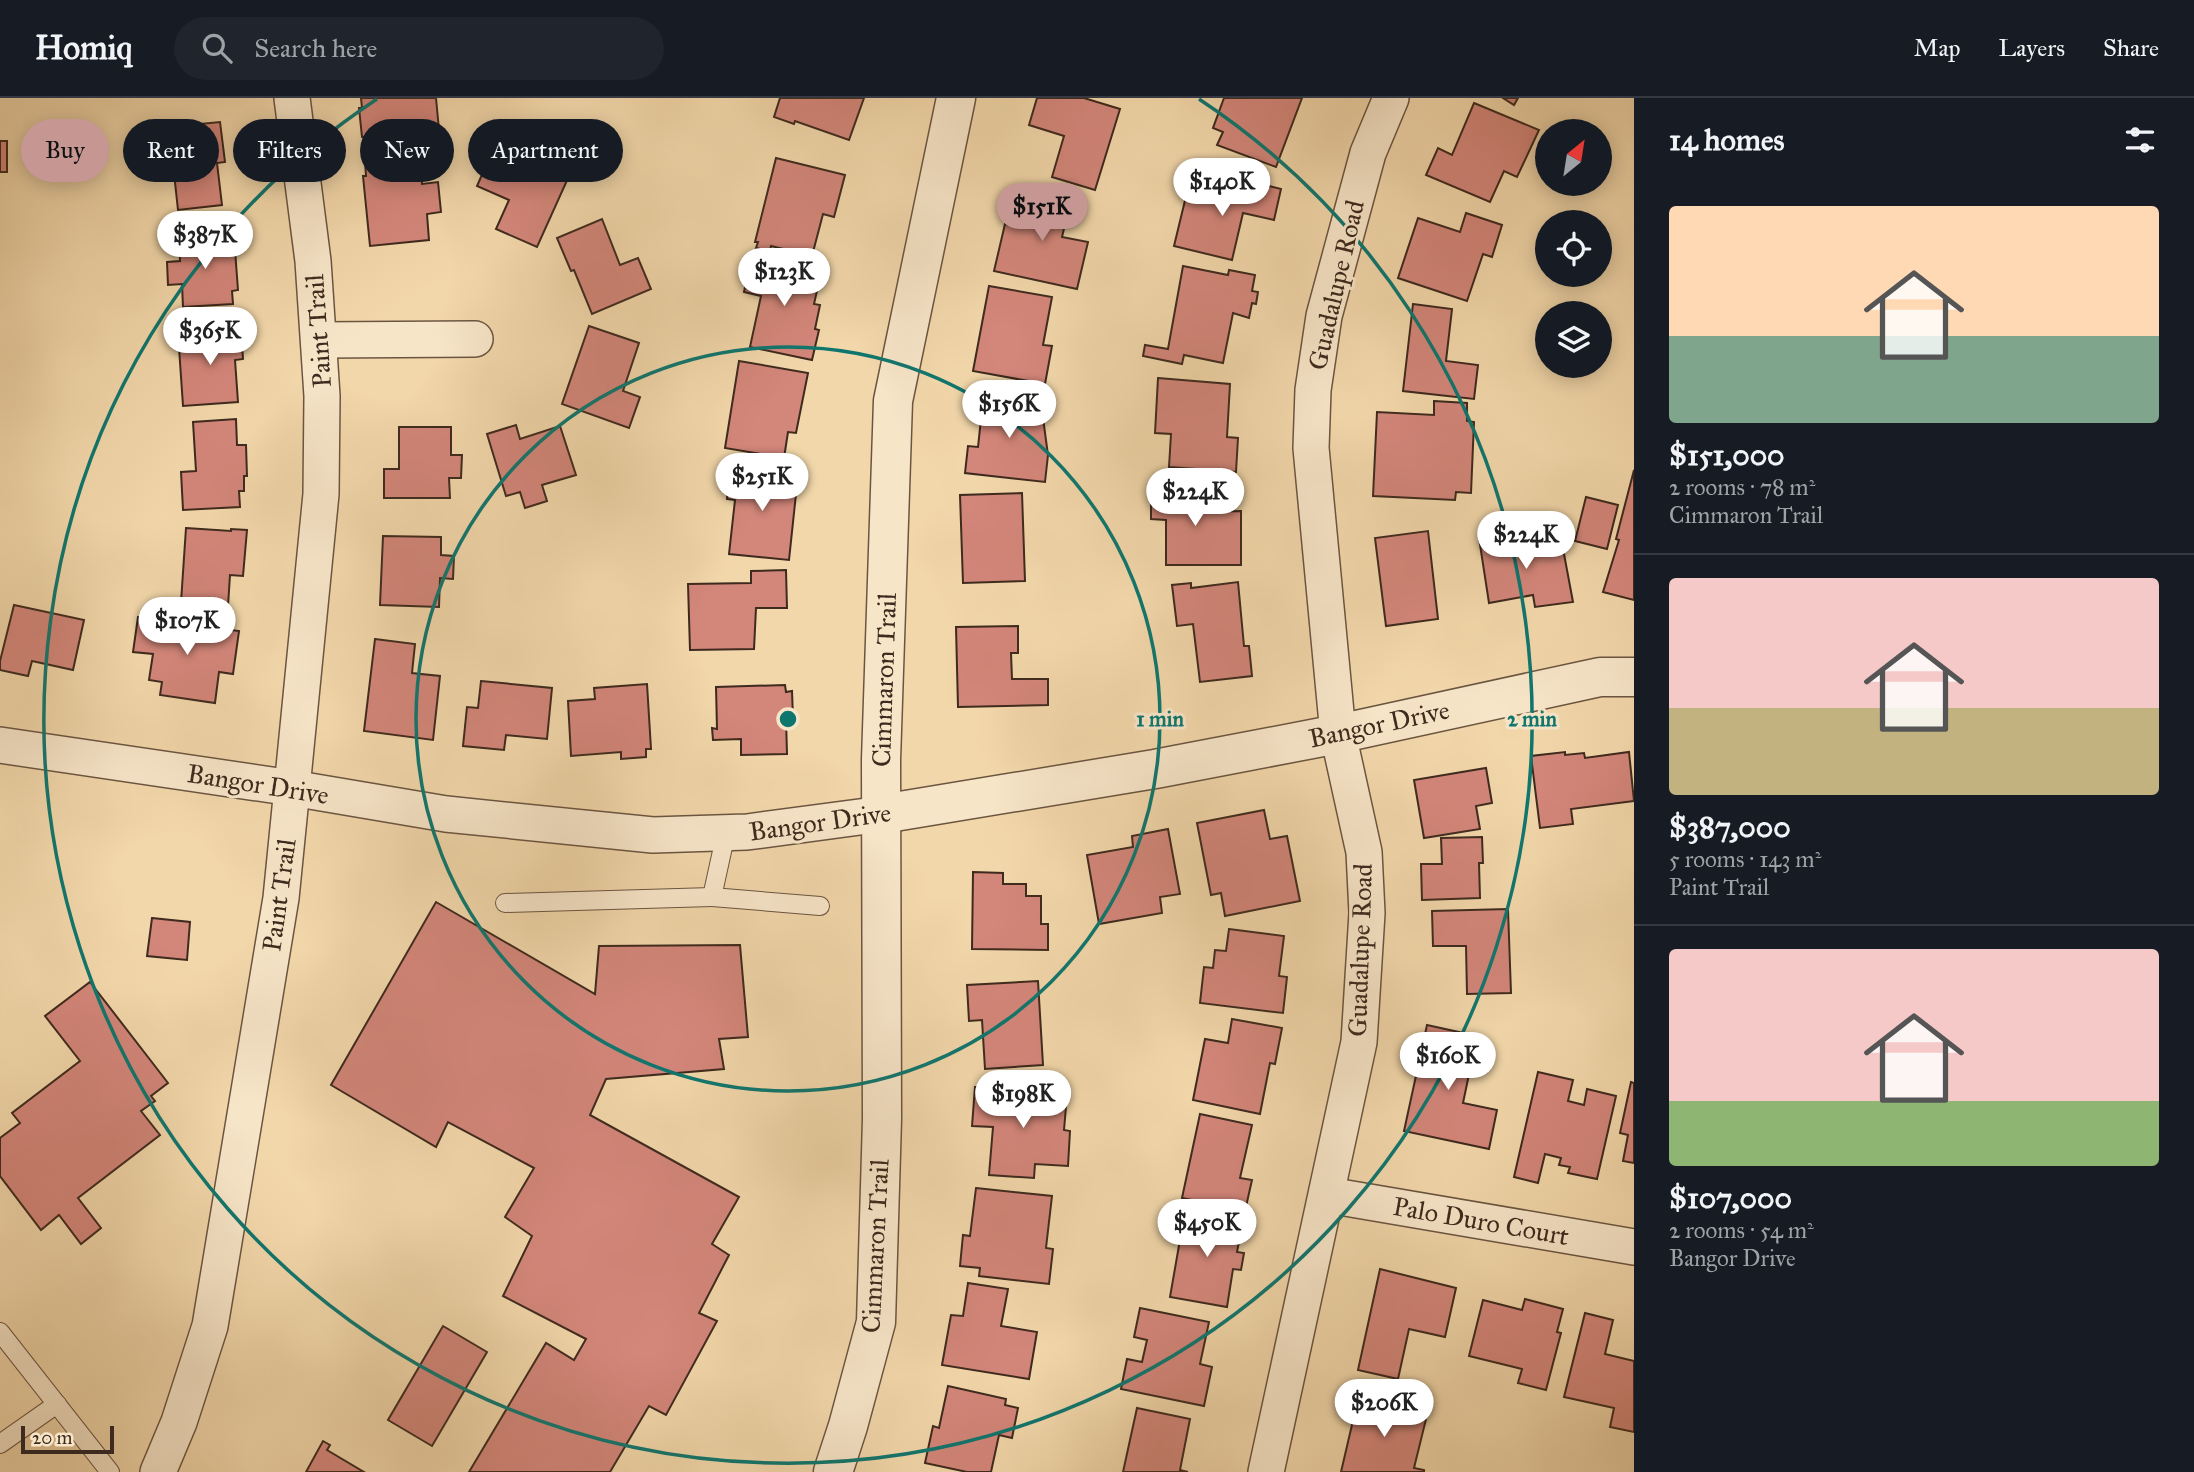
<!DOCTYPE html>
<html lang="en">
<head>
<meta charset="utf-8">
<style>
	body { margin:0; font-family:"IM FELL Great Primer",serif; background:#20242c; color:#f1f3f6; height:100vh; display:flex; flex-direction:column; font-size:26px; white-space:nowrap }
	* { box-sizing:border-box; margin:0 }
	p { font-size:23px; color:#9ea1a6 }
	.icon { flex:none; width:38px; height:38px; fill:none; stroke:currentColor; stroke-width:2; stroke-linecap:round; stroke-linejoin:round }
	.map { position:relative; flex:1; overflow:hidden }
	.side { display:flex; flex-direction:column; background:#171b24; width:560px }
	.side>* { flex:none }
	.top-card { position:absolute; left:21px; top:21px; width:665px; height:63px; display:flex; gap:14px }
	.needle { width:46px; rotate:30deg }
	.fabs { position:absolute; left:1535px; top:21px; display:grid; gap:14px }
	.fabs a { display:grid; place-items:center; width:77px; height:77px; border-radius:50%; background:#171b24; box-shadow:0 4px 18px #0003; font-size:35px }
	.scale { position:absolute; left:21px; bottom:18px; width:93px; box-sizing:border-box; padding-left:7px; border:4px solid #3e2a1e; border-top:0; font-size:19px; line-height:24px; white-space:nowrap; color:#3e2a1e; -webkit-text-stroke:5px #f7e5c8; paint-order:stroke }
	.price { position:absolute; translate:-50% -60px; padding:0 16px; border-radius:24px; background:#fff; color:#222; font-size:23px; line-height:46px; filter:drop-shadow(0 2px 4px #0008) }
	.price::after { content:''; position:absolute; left:50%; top:42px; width:21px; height:16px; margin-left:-10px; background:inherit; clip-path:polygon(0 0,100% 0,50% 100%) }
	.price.current { background:#c59692; color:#111 }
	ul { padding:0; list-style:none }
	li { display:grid; align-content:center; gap:14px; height:371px; padding:0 35px }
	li+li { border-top:2px solid #363941 }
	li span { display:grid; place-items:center; height:217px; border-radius:7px; color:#555 }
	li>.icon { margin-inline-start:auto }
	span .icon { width:126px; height:126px; fill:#fffc; stroke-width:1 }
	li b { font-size:30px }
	h2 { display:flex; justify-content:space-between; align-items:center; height:84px; padding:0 35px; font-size:30px }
	.pill { padding:0 24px; border-radius:32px; background:#171b24; box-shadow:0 4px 18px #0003; font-size:24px; line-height:63px }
	.pill.current { background:#c59692; color:#111 }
	header { display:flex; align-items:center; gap:42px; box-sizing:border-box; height:98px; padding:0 35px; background:#171b24; border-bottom:2px solid #363941 }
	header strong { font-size:33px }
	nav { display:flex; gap:38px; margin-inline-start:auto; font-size:24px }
	.search { width:490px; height:63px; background:#20242c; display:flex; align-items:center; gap:18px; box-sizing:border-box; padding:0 24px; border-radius:38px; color:#9ea1a6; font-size:26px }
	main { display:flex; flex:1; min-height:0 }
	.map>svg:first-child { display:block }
	.building { fill:#d3867a; stroke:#3e2a1e; stroke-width:2 }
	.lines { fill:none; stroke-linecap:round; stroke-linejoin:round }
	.service-casing { stroke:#6b5541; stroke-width:20 }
	.minor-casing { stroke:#6b5541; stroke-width:38 }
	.tertiary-casing { stroke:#6b5541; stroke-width:41 }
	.service { stroke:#f7e5c8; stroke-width:18 }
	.minor { stroke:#f7e5c8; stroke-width:35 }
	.tertiary { stroke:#f7e5c8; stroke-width:38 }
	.ring { fill:none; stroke:#0f766e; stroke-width:3.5 }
	.labels { text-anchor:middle; stroke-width:6; stroke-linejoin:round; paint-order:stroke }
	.street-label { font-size:26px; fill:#3e2a1e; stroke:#f7e5c8 }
	.centre { fill:#0f766e; stroke:#f7e5c8; stroke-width:3.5 }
	.ring-label { font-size:21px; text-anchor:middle; font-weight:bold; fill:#0f766e; stroke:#f7e5c8; stroke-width:6; stroke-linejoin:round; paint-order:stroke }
</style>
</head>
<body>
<header>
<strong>Homiq</strong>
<div class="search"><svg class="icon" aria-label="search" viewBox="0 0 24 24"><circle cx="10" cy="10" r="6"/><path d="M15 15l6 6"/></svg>Search here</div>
<nav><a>Map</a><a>Layers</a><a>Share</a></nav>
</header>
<main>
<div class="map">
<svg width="1634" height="1374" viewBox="0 0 1634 1374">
	<rect width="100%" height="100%" fill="#f2d7aa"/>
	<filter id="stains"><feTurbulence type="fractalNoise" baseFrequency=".00286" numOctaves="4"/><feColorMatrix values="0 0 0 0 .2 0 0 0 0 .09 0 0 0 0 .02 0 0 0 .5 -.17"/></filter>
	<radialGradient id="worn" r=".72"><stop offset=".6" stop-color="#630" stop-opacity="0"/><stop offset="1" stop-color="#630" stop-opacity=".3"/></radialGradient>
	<g class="building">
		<path d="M361 0H436L439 32 362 39 359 10H362Z"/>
		<path d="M780 0H864L849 42 795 23 794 26 774 19Z"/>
		<path d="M1037 0H1084L1120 11 1095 92 1052 79 1064 38 1029 27Z"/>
		<path d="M1224 0H1302L1276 69 1217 47 1223 34 1213 30Z"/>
		<path d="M1503 0H1518L1514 7Z"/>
		<path d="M1474 5 1539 32 1517 79 1504 73 1490 104 1426 77 1438 50 1452 57Z"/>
		<path d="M220 24 225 64 217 65 222 107 178 112 169 29Z"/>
		<path d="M500 36 535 52 532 61 569 78 537 149 496 131 509 102 477 88Z"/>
		<rect x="0" y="43" width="7" height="31"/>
		<path d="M422 44V46L445 44 447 61 423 63 424 71H421L422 86 438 84 441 114 427 116 429 142 370 148 363 78H366L364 49Z"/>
		<path d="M776 60 845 77 834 119 823 116 812 158 771 148 770 153 756 150 758 144H755Z"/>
		<path d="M1241 81 1281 91 1274 122 1243 115 1232 162 1174 148 1188 90 1236 101Z"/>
		<path d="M1024 91 1071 101 1062 139 1088 144 1077 191 994 173 1005 126 1016 128Z"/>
		<path d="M1466 115 1502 127 1492 159 1483 156 1467 203 1398 180 1418 120 1460 134Z"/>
		<path d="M602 121 620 167 638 160 651 191 592 216 574 172 571 173 557 140Z"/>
		<path d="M229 137 230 152H235L238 192 232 193 233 206 183 209 182 186 168 187 167 164 180 163 179 140Z"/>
		<path d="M751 160 821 175 814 206 820 207 815 231 819 232 812 262 750 249 761 198 744 194Z"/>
		<path d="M1183 168 1228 177 1229 172 1255 177 1252 193 1258 194 1256 206 1252 205 1249 220 1233 215 1223 265 1184 257 1182 266 1143 258 1145 247 1168 251Z"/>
		<path d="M989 188 1052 199 1043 247 1052 248 1045 286 973 273Z"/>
		<path d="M1413 206 1452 211 1446 263 1478 267 1474 301 1403 293Z"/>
		<path d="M589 228 639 245 623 293 640 299 629 330 562 306Z"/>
		<path d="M241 232 243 261 235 262 238 304 183 308 178 235Z"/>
		<path d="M739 263 808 275 796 335 788 334 784 360 725 350Z"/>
		<path d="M1158 280 1230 286 1227 339 1238 340 1236 374 1169 369 1171 336 1155 335Z"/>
		<path d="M984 293 1034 297 1032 319 1043 320 1048 357 1045 384 965 375 968 348 978 349Z"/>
		<path d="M1434 303 1467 305V323L1474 324 1471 395 1456 394 1455 402 1373 398 1377 314 1434 317Z"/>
		<path d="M236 321 237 347H246L247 378H244V393H239L240 409 183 412 181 374 196 373 193 324Z"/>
		<path d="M516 327 520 341 560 328 576 377 542 387 547 403 525 410 520 394 506 398 487 336Z"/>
		<path d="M399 329H451V357H462L461 380H449L450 400H384V371H399Z"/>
		<path d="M730 369 798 377 789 462 729 456 735 402 727 401Z"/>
		<path d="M1634 372V502L1603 494 1619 442 1616 441Z"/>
		<path d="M1151 384H1192V414L1241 413V467H1166V422L1151 421Z"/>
		<path d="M1022 395 1025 483 963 485 960 397Z"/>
		<path d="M1586 399 1618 407 1607 451 1575 443Z"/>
		<path d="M186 430 231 433V431L247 432 243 478 230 477 228 508 181 504Z"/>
		<path d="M1428 433 1438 521 1386 528 1375 440Z"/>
		<path d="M1507 435 1510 450 1561 440 1573 504 1535 509 1533 497 1489 505 1479 440Z"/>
		<path d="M383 438 441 439V457L454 458 453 481 440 480 439 509 380 507Z"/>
		<path d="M786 472 787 510H756L754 551 690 552 688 486 751 485V473Z"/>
		<path d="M1238 484 1244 548H1249L1252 578 1200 584 1193 526 1177 528 1172 487 1191 485V490Z"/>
		<path d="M14 507 84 522 73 572 32 563 28 578 0 572V563Z"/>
		<path d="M138 519 239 533 233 576 219 574 215 605 160 597 162 584 149 582 153 556 133 554Z"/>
		<path d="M1018 528V555H1011L1012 581H1048V607L958 609 956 529Z"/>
		<path d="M375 541 415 546 412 575 440 578 433 642 364 633Z"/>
		<path d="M481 583 552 590 547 641 506 637 504 652 463 648 467 609 478 610Z"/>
		<path d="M647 586 651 651H646V659L621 661V654L571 658 568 603 595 601 594 590Z"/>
		<path d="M785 587 786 594 792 593 793 620 786 621 787 656 741 657V641L713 642 712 630 717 631 716 589Z"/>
		<path d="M1565 654V657L1584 655 1585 660 1629 654 1634 703 1571 711 1573 726 1540 730 1531 658Z"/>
		<path d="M1486 670 1492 705 1476 708 1480 731 1424 740 1414 682Z"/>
		<path d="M1264 712 1270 741 1287 738 1300 803 1225 818 1221 795 1211 797 1197 725Z"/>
		<path d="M1168 731 1180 796 1160 799 1162 815 1099 826 1087 757 1133 749 1132 738Z"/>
		<path d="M1482 739 1483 765H1479L1480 800 1422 802 1421 766H1442L1441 740Z"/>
		<path d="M973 774 1003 775V786H1026V798H1041V826H1048V852L972 851Z"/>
		<path d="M436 804 595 896 599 848 740 847 748 939 719 941 724 971 606 981 590 1017 739 1099 712 1146 729 1157 699 1215 717 1223 666 1317 649 1308 610 1374H469L546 1245 574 1262 586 1241 503 1198 532 1138 505 1119 534 1070 448 1024 436 1049 331 987Z"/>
		<path d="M1508 811 1511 895 1467 896 1466 848H1433L1432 813Z"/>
		<path d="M152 820 190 824 187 862 147 858Z"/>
		<path d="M1229 831 1284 838 1279 878 1287 879 1283 915 1200 905 1204 869 1213 870 1215 852 1226 853Z"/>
		<path d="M1038 883 1043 967 985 971 982 922 969 923 967 887Z"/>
		<path d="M90 884 168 985 151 998 155 1003 141 1013 160 1037 78 1100 101 1130 81 1146 59 1117 41 1132 0 1078V1040L20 1025 12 1015 80 963 45 918Z"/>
		<path d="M1232 921 1282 930 1275 966 1270 965 1260 1016 1193 1002 1205 941 1228 945Z"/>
		<path d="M1427 927 1477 938 1463 1005 1497 1012 1489 1051 1404 1033Z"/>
		<path d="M1538 974 1573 982 1568 1003 1584 1007 1587 991 1616 998 1597 1081 1568 1075 1570 1069 1559 1067 1561 1060 1545 1056 1538 1085 1514 1079Z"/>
		<path d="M1631 984 1634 985V1065L1623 1063 1628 1037 1620 1035Z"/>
		<path d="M975 989 1067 997 1064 1032 1070 1033 1068 1068 1035 1066 1034 1080 989 1077 993 1029 972 1028Z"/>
		<path d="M1200 1016 1252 1027 1240 1080 1252 1082 1245 1113 1182 1100Z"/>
		<path d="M976 1090 1052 1098 1046 1150 1053 1151 1049 1186 979 1178 980 1170 960 1168 963 1137 970 1138Z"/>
		<path d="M1185 1113 1243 1123 1237 1154 1244 1155 1241 1172 1233 1171 1227 1209 1170 1199Z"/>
		<path d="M1380 1171 1456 1190 1445 1239 1409 1231 1398 1281 1358 1272Z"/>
		<path d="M968 1185 1008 1191 1001 1228 1037 1234 1029 1281 942 1267 951 1217 963 1218Z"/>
		<path d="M1525 1201 1563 1211 1557 1234 1561 1235 1546 1292 1518 1285 1522 1271 1469 1258 1483 1202 1522 1212Z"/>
		<path d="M1140 1210 1209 1224 1200 1266 1212 1269 1204 1308 1121 1291 1127 1261 1142 1264 1147 1242 1134 1239Z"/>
		<path d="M1585 1215 1613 1222 1605 1256 1634 1263V1334L1610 1329 1614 1310 1564 1299Z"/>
		<path d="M443 1228 487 1254 432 1348 388 1322Z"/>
		<path d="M948 1288 1006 1301 1005 1307 1018 1310 1012 1340 999 1337 991 1374H967L925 1365 933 1328 939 1330Z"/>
		<path d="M1358 1301 1427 1317 1414 1370 1424 1372V1374H1341Z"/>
		<path d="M1137 1310 1190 1321 1180 1372 1188 1374H1123Z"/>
		<path d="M323 1343 330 1347 327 1352 364 1374H306Z"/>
	</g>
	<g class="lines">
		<g class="service-casing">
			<g id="service">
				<path d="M726 735 712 799 820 808"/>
				<path d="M505 805 712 799"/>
				<path d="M0 1234 110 1374"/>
				<path d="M0 1346 57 1306"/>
			</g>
		</g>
		<g class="minor-casing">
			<g id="minor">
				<path d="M319 242 475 241"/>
				<path d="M0 647 292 690 446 716 653 737 747 734 882 716"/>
				<path d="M1328 1097 1634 1149"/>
				<path d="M158 1374 179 1324 210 1228 281 800 292 690 321 396 322 298 313 163 292 0"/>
				<path d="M1266 1374 1359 944 1367 815 1364 754 1338 636 1311 350 1313 292 1324 218 1368 55 1391 0"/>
			</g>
		</g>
		<g class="tertiary-casing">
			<g id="tertiary">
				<path d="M882 716 1155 671 1338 636 1600 579H1634"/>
				<path d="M833 1374 848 1328 876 1224 882 1021 881 662 893 303 956 0"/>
			</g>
		</g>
		<use href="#service" class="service"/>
		<use href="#minor" class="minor"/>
		<use href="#tertiary" class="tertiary"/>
	</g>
	<g class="ring">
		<circle cx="788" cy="621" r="372"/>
		<path d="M1199 1A744 744 0 1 1 377 1"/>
	</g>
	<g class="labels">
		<g class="street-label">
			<text transform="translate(1336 187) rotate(-77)" y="9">Guadalupe Road</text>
			<text transform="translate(318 233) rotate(-94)" y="9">Paint Trail</text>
			<text transform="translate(884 582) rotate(-88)" y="9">Cimmaron Trail</text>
			<text transform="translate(1379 626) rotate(-12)" y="9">Bangor Drive</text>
			<text transform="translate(258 686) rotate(9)" y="9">Bangor Drive</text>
			<text transform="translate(820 724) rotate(-8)" y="9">Bangor Drive</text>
			<text transform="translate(279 797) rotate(-82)" y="9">Paint Trail</text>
			<text transform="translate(1360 852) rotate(-88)" y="9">Guadalupe Road</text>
			<text transform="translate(1481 1123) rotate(10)" y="9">Palo Duro Court</text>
			<text transform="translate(875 1148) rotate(-87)" y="9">Cimmaron Trail</text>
		</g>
	</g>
	<circle cx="788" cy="621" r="10" class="centre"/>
	<g class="ring-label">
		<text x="1160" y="628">1 min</text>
		<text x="1532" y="628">2 min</text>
	</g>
	<rect width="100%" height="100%" filter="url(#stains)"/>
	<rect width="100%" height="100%" fill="url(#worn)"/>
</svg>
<div class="fabs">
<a><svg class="needle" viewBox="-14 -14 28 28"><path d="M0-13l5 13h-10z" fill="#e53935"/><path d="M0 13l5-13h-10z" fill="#9ea1a6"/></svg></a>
<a><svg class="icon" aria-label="locate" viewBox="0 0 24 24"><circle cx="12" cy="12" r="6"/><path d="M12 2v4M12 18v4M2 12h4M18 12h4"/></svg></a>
<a><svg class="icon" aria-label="layers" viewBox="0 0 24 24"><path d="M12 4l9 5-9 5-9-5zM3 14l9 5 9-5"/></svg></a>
</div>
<div class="scale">20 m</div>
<b class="price" style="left:1222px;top:120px">$140K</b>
<b class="price current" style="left:1042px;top:145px">$151K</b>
<b class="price" style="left:205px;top:173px">$387K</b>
<b class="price" style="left:784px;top:210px">$123K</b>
<b class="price" style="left:210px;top:269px">$365K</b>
<b class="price" style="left:1009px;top:342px">$156K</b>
<b class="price" style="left:762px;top:415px">$251K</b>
<b class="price" style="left:1195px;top:430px">$224K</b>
<b class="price" style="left:1526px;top:473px">$224K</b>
<b class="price" style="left:187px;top:559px">$107K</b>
<b class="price" style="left:1448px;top:994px">$160K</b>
<b class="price" style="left:1023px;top:1032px">$198K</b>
<b class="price" style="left:1207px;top:1161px">$450K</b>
<b class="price" style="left:1384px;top:1341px">$206K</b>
<div class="top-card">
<a class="pill current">Buy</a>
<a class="pill">Rent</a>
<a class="pill">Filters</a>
<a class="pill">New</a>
<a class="pill">Apartment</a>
</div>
</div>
<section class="side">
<h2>14 homes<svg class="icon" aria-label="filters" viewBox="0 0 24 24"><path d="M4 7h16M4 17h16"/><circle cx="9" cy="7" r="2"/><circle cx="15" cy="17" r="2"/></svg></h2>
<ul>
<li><span style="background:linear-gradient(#ffd9b3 60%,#7fa58c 0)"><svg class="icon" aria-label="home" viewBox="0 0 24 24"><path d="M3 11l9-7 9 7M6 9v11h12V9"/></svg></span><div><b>$151,000</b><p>2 rooms · 78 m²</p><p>Cimmaron Trail</p></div></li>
<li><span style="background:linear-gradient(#f6c9c9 60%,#c2b280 0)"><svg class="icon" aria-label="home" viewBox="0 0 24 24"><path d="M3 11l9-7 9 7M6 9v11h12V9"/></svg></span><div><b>$387,000</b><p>5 rooms · 143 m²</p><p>Paint Trail</p></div></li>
<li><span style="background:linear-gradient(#f6c9c9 70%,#8fb573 0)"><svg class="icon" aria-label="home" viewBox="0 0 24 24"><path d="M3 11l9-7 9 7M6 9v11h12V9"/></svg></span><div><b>$107,000</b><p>2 rooms · 54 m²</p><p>Bangor Drive</p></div></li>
</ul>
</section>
</main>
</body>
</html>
